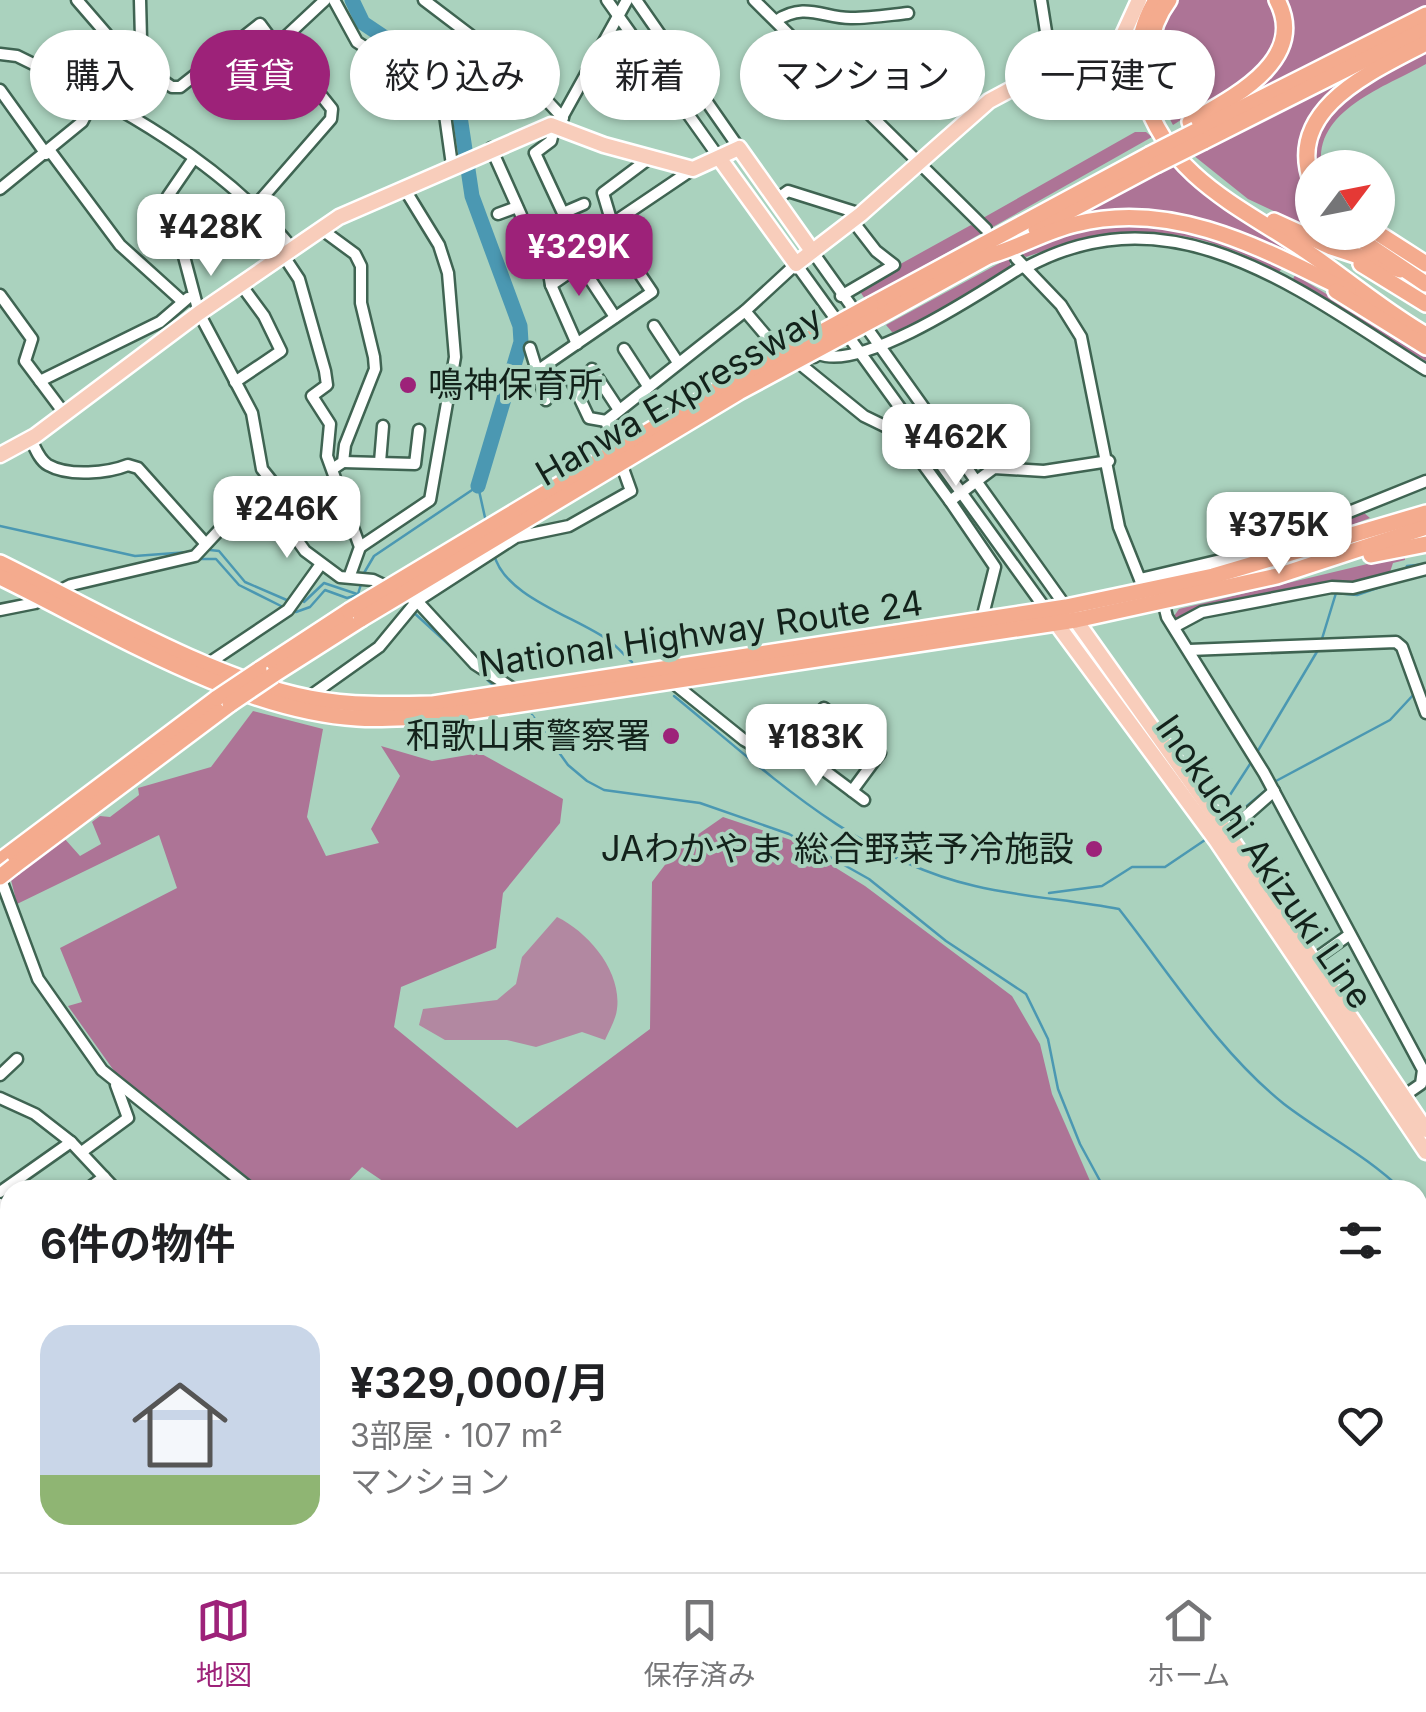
<!DOCTYPE html>
<html lang="ja">
<head>
<meta charset="utf-8">
<style>
	body { margin:0; font-family:Inter,"Noto Sans JP",sans-serif; background:#f2f2f2; color:#202124; height:100vh; display:flex; flex-direction:column; font-size:38px; white-space:nowrap }
	* { box-sizing:border-box; margin:0 }
	p { font-size:32px; color:#757577 }
	.icon { flex:none; width:55px; height:55px; fill:none; stroke:currentColor; stroke-width:2; stroke-linecap:round; stroke-linejoin:round }
	.map { position:relative; flex:1; overflow:hidden }
	.details { position:absolute; left:0px; top:1180px; width:1428px; height:392px; display:flex; flex-direction:column; background:#fff; border-radius:30px 30px 0 0; box-shadow:0 2px 8px #0004 }
	.details>* { flex:none }
	.top-card { position:absolute; left:30px; top:30px; width:1368px; height:90px; display:flex; gap:20px }
	.needle { width:65px; rotate:58deg }
	.buttons { position:absolute; left:1295px; top:150px; display:grid; gap:20px }
	.buttons a { display:grid; place-items:center; width:100px; height:100px; border-radius:50%; background:#fff; box-shadow:0 2px 8px #0004; font-size:50px }
	.price { position:absolute; translate:-50% -85px; padding:0 22px; border-radius:20px; background:#fff; color:#222; font-size:32px; line-height:65px; filter:drop-shadow(0 2px 5px #0008) }
	.price::after { content:''; position:absolute; left:50%; top:60px; width:30px; height:22px; margin-left:-15px; background:inherit; clip-path:polygon(0 0,100% 0,50% 100%) }
	.price.active { background:#9d2279; color:#fff }
	ul { padding:0; list-style:none }
	li { display:flex; align-items:center; gap:30px; height:250px; padding:0 40px }
	li+li { border-top:2px solid #e0e0e0 }
	li span { display:grid; place-items:center; flex:none; width:280px; height:200px; border-radius:30px; color:#555 }
	li>.icon { margin-inline-start:auto }
	span .icon { width:120px; height:120px; fill:#fffc; stroke-width:1 }
	li b { font-size:42px }
	h2 { display:flex; justify-content:space-between; align-items:center; height:120px; padding:0 40px; font-size:42px }
	.pill { padding:0 35px; border-radius:45px; background:#fff; box-shadow:0 2px 8px #0004; font-size:35px; line-height:90px }
	.pill.active { background:#9d2279; color:#fff }
	.menu { display:flex; justify-content:space-around; align-items:center; height:140px; border-top:2px solid #e0e0e0; background:#fff; font-size:28px; color:#757577 }
	.menu a { display:grid; justify-items:center; gap:5px }
	.menu .active { color:#9d2279 }
	.map>svg:first-child { display:block }
	.green { fill:#b288a1 }
	.forest { fill:#ad7496 }
	.lines { fill:none; stroke-linecap:round; stroke-linejoin:round }
	.stream { stroke:#4b98b2; stroke-width:2.5 }
	.river { stroke:#4b98b2; stroke-width:15 }
	.minor-casing { stroke:#3f6452; stroke-width:15 }
	.major-casing { stroke:#fff; stroke-width:19 }
	.highway-casing { stroke:#fff; stroke-width:20 }
	.minor { stroke:#fff; stroke-width:10 }
	.major { stroke:#f8cdbb; stroke-width:14 }
	.highway { stroke:#f4ab8e; stroke-width:15 }
	.highway-bridge-casing { stroke:#fff; stroke-width:20; stroke-linecap:butt }
	.highway-bridge { stroke:#f4ab8e; stroke-width:15 }
	.poi-dot { fill:#9d2279; stroke:#aad2be; stroke-width:4 }
	.labels { text-anchor:middle; stroke-width:8; stroke-linejoin:round; paint-order:stroke }
	.poi-label { font-size:35px; fill:#13221b; stroke:#aad2be; text-anchor:end }
	.street-label { font-size:35px; fill:#13221b; stroke:#aad2be }
</style>
</head>
<body>
<div class="map">
<svg width="1426" height="1572" viewBox="0 0 1426 1572">
	<rect width="100%" height="100%" fill="#aad2be"/>
	<path class="green" d="M557 917C588 932 622 971 617 1009 616 1019 609 1031 605 1040L582 1032 536 1047 507 1040H445L419 1025 423 1009 497 1000 516 984 522 957Z"/>
	<g class="forest">
		<path d="M1179 0H1270L1280 32 1265 66 1173 125C1149 83 1149 37 1179 0Z"/>
		<path d="M1284 0H1426V6L1239 100C1266 69 1303 44 1284 0Z"/>
		<path d="M1426 50V64C1387 86 1312 111 1322 167H1314C1305 103 1379 76 1426 50Z"/>
		<path d="M1379 60C1339 86 1294 113 1301 168 1304 190 1312 206 1312 229L1248 199 1193 155Z"/>
		<path d="M1135 132H1146L1152 137 865 299 861 293 866 283 971 225 981 231 989 226 983 218Z"/>
		<path d="M1176 164 1216 202 1311 265 1204 223 1063 222Z"/>
		<path d="M1107 222 1195 230 1284 266 1279 272C1187 222 1123 222 1026 257L1022 254 1010 260V270L900 331 892 332 886 325 1020 252Z"/>
		<path d="M1295 275 1426 354V361L1292 281Z"/>
		<path d="M1363 512 1370 518 1259 560 1159 583 1153 577 1215 566Z"/>
		<path d="M1405 555V560L1393 563 1390 572 1351 583H1328L1180 621 1174 616 1179 609Z"/>
		<path d="M253 711 323 729 307 817 326 856 379 843 371 829 400 776 381 746 432 761 480 753 563 799 560 823 503 893 496 948 401 987 394 1027 517 1128 650 1029 652 882 677 849 723 817 791 840 865 886 1012 996 1040 1044 1052 1094 1094 1190H396L362 1167 340 1190H264L117 1075 68 1006 82 1002 60 948 177 888 159 835 17 904 11 880 64 838 80 856 101 844 92 822 100 816 110 817 139 795 138 788 211 767Z"/>
		<path d="M0 1384H10V1562H409L411 1572H0Z"/>
		<path d="M1247 1562 1249 1572H768L760 1563Z"/>
	</g>
	<g class="lines">
		<g class="stream">
			<path d="M0 526 135 556 189 552"/>
			<path d="M210 550 219 551 245 582 289 601"/>
			<path d="M494 554C503 596 578 618 608 640 617 646 624 655 632 662"/>
			<path d="M199 559H216L239 585 283 607"/>
			<path d="M1405 571 1407 566 1426 564"/>
			<path d="M364 573 374 556 478 486 486 522"/>
			<path d="M358 594 362 581"/>
			<path d="M304 602 324 583 357 594"/>
			<path d="M412 611 492 684"/>
			<path d="M296 612 310 607 325 590 347 598 357 595"/>
			<path d="M1321 642 1336 593 1357 595 1403 579"/>
			<path d="M674 696C766 771 856 859 975 886 1022 897 1072 900 1119 909 1170 974 1219 1052 1284 1104 1323 1134 1366 1155 1402 1190"/>
			<path d="M532 715 568 765 587 781 604 790 700 803 789 834 869 879 946 941 1026 994 1048 1039 1058 1089 1080 1144 1105 1190"/>
			<path d="M1256 754 1318 650"/>
			<path d="M1276 781 1390 720 1415 693"/>
			<path d="M1235 816 1228 798 1252 761"/>
			<path d="M1230 820 1266 790"/>
			<path d="M1049 893 1102 886 1132 867H1165L1205 840"/>
			<path d="M1418 1205 1426 1214"/>
			<path d="M1418 1530 1426 1503"/>
			<path d="M1401 1572 1402 1562"/>
		</g>
		<path class="river" d="M352 0 363 23 442 76 458 103 472 196 520 326 521 342 478 486"/>
		<g class="minor-casing">
			<g id="minor">
				<path d="M77 0 109 37 129 70"/>
				<path d="M334 0 357 42 433 91 445 115 452 165"/>
				<path d="M424 0 524 76 563 118"/>
				<path d="M607 0 720 159"/>
				<path d="M636 0 739 148"/>
				<path d="M754 0 986 229"/>
				<path d="M1041 0 1053 76"/>
				<path d="M776 21C805 1 825 19 852 18 870 18 889 15 908 13"/>
				<path d="M0 54 17 56C116 104 222 162 292 248"/>
				<path d="M136 62 172 87H180L260 24 274 43H279"/>
				<path d="M0 90 46 154"/>
				<path d="M129 114V70L141 39 140 0"/>
				<path d="M560 121 627 0"/>
				<path d="M555 124 551 141 535 153 569 226"/>
				<path d="M491 148 521 215 525 265"/>
				<path d="M50 151 120 245 182 301"/>
				<path d="M192 161 168 196 199 313 252 413 262 469 286 499 295 537 305 551 340 577 373 580 417 601 475 664 518 692"/>
				<path d="M0 189 82 122 95 97"/>
				<path d="M777 199 788 191 861 214"/>
				<path d="M257 204 331 119 332 109 279 43 325 0"/>
				<path d="M563 213 584 204"/>
				<path d="M498 214 517 207"/>
				<path d="M613 223 693 169"/>
				<path d="M321 229 355 254 361 266V303L374 357 375 369 345 445 343 462 334 468"/>
				<path d="M812 251 1066 607"/>
				<path d="M283 255 299 279 325 371 327 385 312 396 330 424 327 456 360 547 350 575"/>
				<path d="M1016 258 1061 305 1081 337 1119 527 1145 592"/>
				<path d="M1025 268C1174 186 1303 293 1426 370"/>
				<path d="M551 285 617 240 603 193 651 157"/>
				<path d="M0 295 32 339 25 361 64 413"/>
				<path d="M841 296 894 265 876 251 852 220"/>
				<path d="M745 311 768 338 864 416 901 434 950 501 994 468 1044 471 1109 461"/>
				<path d="M654 326 677 361"/>
				<path d="M577 344 551 285 542 233 561 235 615 317"/>
				<path d="M530 348 546 400"/>
				<path d="M624 349 648 386"/>
				<path d="M814 357 819 354C863 372 983 291 1023 266"/>
				<path d="M592 369 619 410"/>
				<path d="M537 371 652 292 617 240"/>
				<path d="M40 381 160 322 188 298"/>
				<path d="M235 382 281 351 264 316 242 286"/>
				<path d="M572 382 589 418 606 421"/>
				<path d="M30 438C35 447 39 460 48 465 69 477 108 473 128 465L138 468 205 543"/>
				<path d="M343 462 415 464 419 430"/>
				<path d="M380 462 383 426"/>
				<path d="M950 501 995 567 981 623"/>
				<path d="M360 547 430 500 455 357 448 273 439 245 404 188"/>
				<path d="M1140 579 1242 555 1426 481"/>
				<path d="M1163 601 1167 617 1264 773 1423 1070 1421 1084 1398 1100"/>
				<path d="M0 610 35 603 71 585 195 556 267 479"/>
				<path d="M1174 627 1202 612 1332 587 1353 588 1426 569"/>
				<path d="M1189 650 1396 642 1402 647 1426 713"/>
				<path d="M203 667 288 610 321 564"/>
				<path d="M672 682 744 740 778 760 824 708 880 753 852 791"/>
				<path d="M306 699 379 647 417 601 516 537 569 526 631 491 606 421 745 311 796 264 1047 611"/>
				<path d="M792 746 864 800"/>
				<path d="M1222 837 1274 791"/>
				<path d="M0 877 38 979 102 1070 252 1190"/>
				<path d="M1308 964 1349 935"/>
				<path d="M0 1075 17 1059"/>
				<path d="M0 1098 35 1114 71 1142 116 1190"/>
				<path d="M83 1151 128 1118 116 1085"/>
				<path d="M86 1190 104 1177"/>
				<path d="M0 1192 71 1142"/>
				<path d="M0 1204 10 1217"/>
				<path d="M0 1252 10 1245"/>
				<path d="M0 1309 10 1302"/>
				<path d="M1418 1347 1426 1346"/>
				<path d="M0 1367 10 1361"/>
				<path d="M501 1562 518 1572"/>
				<path d="M630 1562 635 1572"/>
				<path d="M659 1562 679 1572"/>
				<path d="M429 1572 433 1562"/>
				<path d="M1413 1572V1562"/>
			</g>
		</g>
		<g class="major-casing">
			<g id="major">
				<path d="M720 159 796 264 861 214 989 101 1017 86 1113 57 1139 0"/>
				<path d="M0 455 35 436 199 313 339 217 551 125 604 145 693 169 739 148 812 251"/>
				<path d="M1070 612 1227 833 1426 1130"/>
				<path d="M1051 616 1216 840 1426 1152"/>
			</g>
		</g>
		<g class="highway-casing">
			<g id="highway">
				<path d="M1156 0C1138 30 1134 62 1144 96 1169 178 1241 207 1306 251 1347 279 1383 310 1426 335"/>
				<path d="M1156 100C1146 65 1146 31 1169 0"/>
				<path d="M1190 122C1232 98 1309 60 1277 0"/>
				<path d="M1196 131 1426 15"/>
				<path d="M1204 141 1426 29"/>
				<path d="M1312 183C1284 108 1374 71 1426 43"/>
				<path d="M1274 221 1331 247 1400 270"/>
				<path d="M1036 229 1156 165"/>
				<path d="M1349 232 1426 284"/>
				<path d="M1376 232 1426 264"/>
				<path d="M988 256C1019 248 1045 231 1076 224 1173 199 1263 249 1348 291"/>
				<path d="M1361 264 1426 304"/>
				<path d="M1336 291 1426 347"/>
				<path d="M871 305 1149 155"/>
				<path d="M880 316 994 253"/>
				<path d="M1371 555 1426 544"/>
				<path d="M0 563C92 608 211 679 310 698 352 706 391 705 433 704L1066 607 1213 576 1426 513"/>
				<path d="M0 577C105 628 238 711 357 718 382 720 408 717 434 717L1076 620 1277 576 1426 527"/>
				<path d="M259 670 349 611"/>
				<path d="M273 675 361 619"/>
				<path d="M0 861 217 698"/>
				<path d="M14 866 230 704"/>
			</g>
		</g>
		<use href="#minor" class="minor"/>
		<use href="#major" class="major"/>
		<use href="#highway" class="highway"/>
		<g class="highway-bridge-casing">
			<g id="highway-bridge">
				<path d="M1149 155 1196 131"/>
				<path d="M1156 165 1204 141"/>
				<path d="M349 611 729 383 871 305"/>
				<path d="M361 619 739 392 880 316"/>
				<path d="M217 698 259 670"/>
				<path d="M230 704 273 675"/>
				<path d="M0 877 14 866"/>
			</g>
		</g>
		<use href="#highway-bridge" class="highway-bridge"/>
	</g>
	<g class="poi-dot">
		<circle cx="408" cy="385" r="10"/>
		<circle cx="671" cy="736" r="10"/>
		<circle cx="1094" cy="849" r="10"/>
	</g>
	<g class="labels">
		<g class="poi-label">
			<text x="428" y="397" text-anchor="start">鳴神保育所</text>
			<text x="651" y="748">和歌山東警察署</text>
			<text x="1074" y="861">JAわかやま 総合野菜予冷施設</text>
		</g>
		<g class="street-label">
			<text transform="translate(679 396) rotate(-30)" y="12">Hanwa Expressway</text>
			<text transform="translate(701 634) rotate(-8)" y="12">National Highway Route 24</text>
			<text transform="translate(1264 862) rotate(55)" y="12">Inokuchi Akizuki Line</text>
		</g>
	</g>
</svg>
<div class="buttons">
<a><svg class="needle" viewBox="-14 -14 28 28"><path d="M0-13l5 13h-10z" fill="#e53935"/><path d="M0 13l5-13h-10z" fill="#757577"/></svg></a>
</div>
<b class="price" style="left:211px;top:279px">¥428K</b>
<b class="price active" style="left:579px;top:299px">¥329K</b>
<b class="price" style="left:956px;top:489px">¥462K</b>
<b class="price" style="left:287px;top:561px">¥246K</b>
<b class="price" style="left:1279px;top:577px">¥375K</b>
<b class="price" style="left:816px;top:789px">¥183K</b>
<div class="top-card">
<a class="pill">購入</a>
<a class="pill active">賃貸</a>
<a class="pill">絞り込み</a>
<a class="pill">新着</a>
<a class="pill">マンション</a>
<a class="pill">一戸建て</a>
</div>
<section class="details">
<h2>6件の物件<svg class="icon" aria-label="filters" viewBox="0 0 24 24"><path d="M4 7h16M4 17h16"/><circle cx="9" cy="7" r="2"/><circle cx="15" cy="17" r="2"/></svg></h2>
<ul>
<li><span style="background:linear-gradient(#c9d6e8 75%,#8fb573 0)"><svg class="icon" aria-label="home" viewBox="0 0 24 24"><path d="M3 11l9-7 9 7M6 9v11h12V9"/></svg></span><div><b>¥329,000/月</b><p>3部屋 · 107 m²</p><p>マンション</p></div><svg class="icon" aria-label="heart" viewBox="0 0 24 24"><path d="M12 20l-8-8c-3-5 5-10 8-4 3-6 11-1 8 4z"/></svg></li>
</ul>
</section>
</div>
<nav class="menu">
<a class="active"><svg class="icon" aria-label="map" viewBox="0 0 24 24"><path d="M3 6l6-2 6 2 6-2v14l-6 2-6-2-6 2zM9 4v14M15 6v14"/></svg>地図</a>
<a><svg class="icon" aria-label="saved" viewBox="0 0 24 24"><path d="M7 4h10v16l-5-4-5 4z"/></svg>保存済み</a>
<a><svg class="icon" aria-label="home" viewBox="0 0 24 24"><path d="M3 11l9-7 9 7M6 9v11h12V9"/></svg>ホーム</a>
</nav>
</body>
</html>
